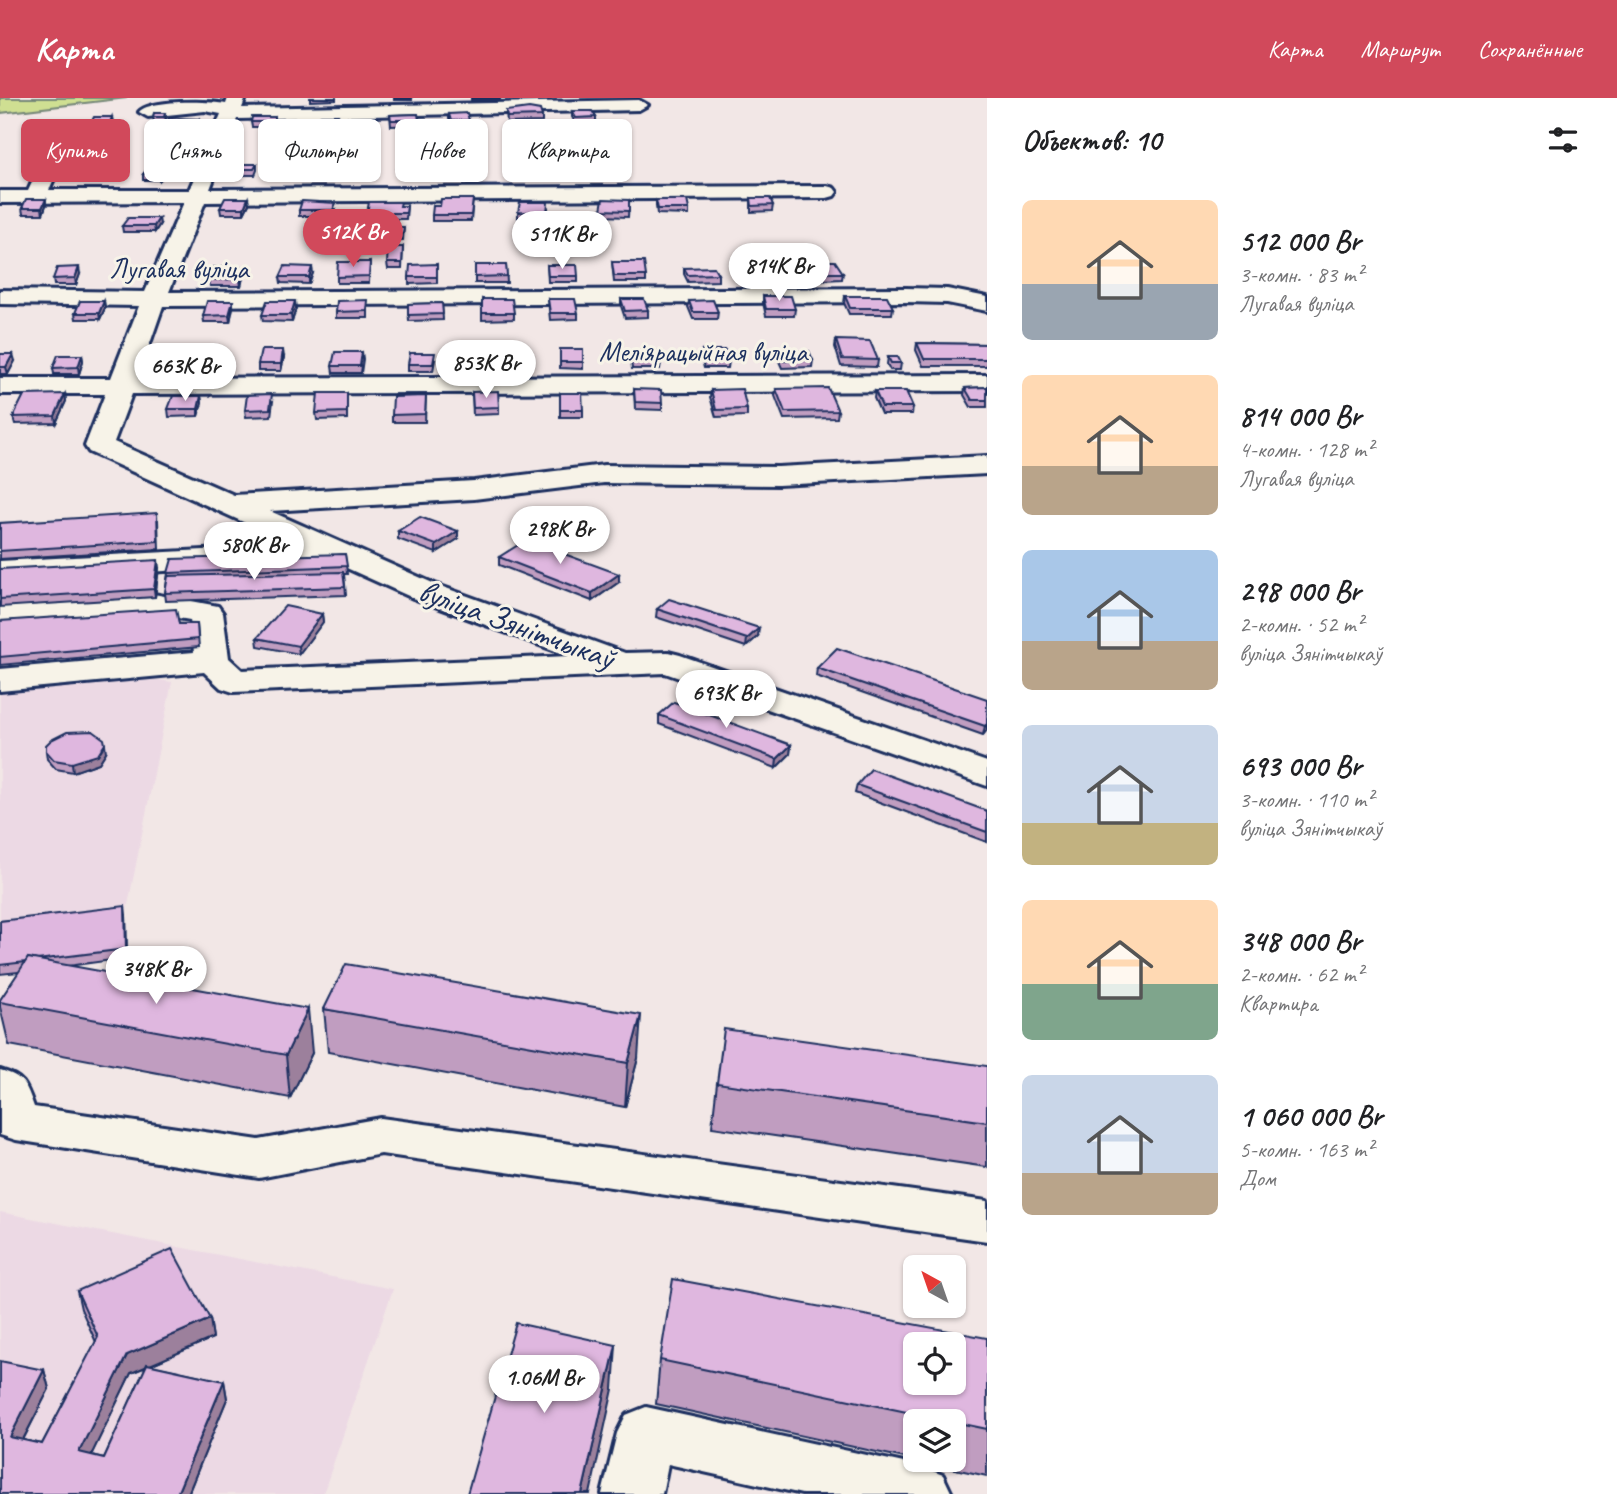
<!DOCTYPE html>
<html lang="ru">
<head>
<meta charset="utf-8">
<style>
	body { margin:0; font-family:Caveat,sans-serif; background:#f6f6f6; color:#202124; height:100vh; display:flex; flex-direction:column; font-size:26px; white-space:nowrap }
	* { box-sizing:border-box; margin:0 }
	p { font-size:23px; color:#757577 }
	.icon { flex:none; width:38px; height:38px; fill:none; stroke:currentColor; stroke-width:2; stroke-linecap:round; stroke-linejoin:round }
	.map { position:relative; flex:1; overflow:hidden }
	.sheet { display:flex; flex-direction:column; background:#fff; width:630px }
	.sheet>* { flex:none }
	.top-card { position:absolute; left:21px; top:21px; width:665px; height:63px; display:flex; gap:14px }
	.needle { width:46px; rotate:320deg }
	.tools { position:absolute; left:903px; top:1157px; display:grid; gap:14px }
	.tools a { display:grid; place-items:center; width:63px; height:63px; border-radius:10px; background:#fff; box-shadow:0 2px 5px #0004; font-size:35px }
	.price { position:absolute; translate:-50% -60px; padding:0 16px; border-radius:24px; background:#fff; color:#222; font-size:23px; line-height:46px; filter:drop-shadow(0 2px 4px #0008) }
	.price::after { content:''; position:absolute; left:50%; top:42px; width:21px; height:16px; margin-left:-10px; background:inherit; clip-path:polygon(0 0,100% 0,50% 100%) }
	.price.current { background:#d1495b; color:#fff }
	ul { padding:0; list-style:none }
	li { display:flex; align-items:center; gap:21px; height:175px; padding:0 35px }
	li span { display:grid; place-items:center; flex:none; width:196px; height:140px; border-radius:10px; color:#555 }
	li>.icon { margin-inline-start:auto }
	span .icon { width:84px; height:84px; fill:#fffc; stroke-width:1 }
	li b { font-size:30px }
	h2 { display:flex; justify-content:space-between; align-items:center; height:84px; padding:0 35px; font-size:30px }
	.pill { padding:0 24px; border-radius:10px; background:#fff; box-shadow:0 2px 5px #0004; font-size:24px; line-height:63px }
	.pill.current { background:#d1495b; color:#fff }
	header { display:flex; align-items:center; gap:42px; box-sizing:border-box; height:98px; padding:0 35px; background:#d1495b; color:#fff }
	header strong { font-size:33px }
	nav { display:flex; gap:38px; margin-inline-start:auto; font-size:24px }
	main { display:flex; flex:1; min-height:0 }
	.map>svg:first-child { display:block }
	.built { fill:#ecd9e4 }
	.green { fill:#cfdf92; stroke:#758778; stroke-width:2 }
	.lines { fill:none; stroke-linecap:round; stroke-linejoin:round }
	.minor-casing { stroke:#1b2f5e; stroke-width:6 }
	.minor { fill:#f7f3e8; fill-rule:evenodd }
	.wall { fill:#c09dc0; stroke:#1b2f5e; stroke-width:2; fill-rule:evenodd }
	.shaded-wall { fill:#9c809c; stroke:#1b2f5e; stroke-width:2 }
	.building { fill:#dfb7df; stroke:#1b2f5e; stroke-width:2; fill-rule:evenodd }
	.labels { text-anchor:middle; stroke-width:6; stroke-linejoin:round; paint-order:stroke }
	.far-street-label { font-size:28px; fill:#1b2f5e; stroke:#f7f3e8 }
	.street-label { font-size:33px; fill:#1b2f5e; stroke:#f7f3e8 }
</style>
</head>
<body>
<header>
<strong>Карта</strong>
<nav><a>Карта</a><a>Маршрут</a><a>Сохранённые</a></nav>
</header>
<main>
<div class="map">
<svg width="987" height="1396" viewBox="0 0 987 1396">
	<rect width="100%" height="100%" fill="#f2e7e6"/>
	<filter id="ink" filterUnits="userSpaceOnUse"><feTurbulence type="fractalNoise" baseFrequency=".0143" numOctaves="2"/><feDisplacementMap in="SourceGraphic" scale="14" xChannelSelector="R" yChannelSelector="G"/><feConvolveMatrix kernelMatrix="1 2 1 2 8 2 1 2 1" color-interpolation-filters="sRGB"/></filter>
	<g filter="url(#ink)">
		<g class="built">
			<path d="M135 578 172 584 126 817 0 832V591Z"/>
			<path d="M0 1114 393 1191 323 1396H0Z"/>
		</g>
		<path class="green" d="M0 0H127L0 15Z"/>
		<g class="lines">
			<g class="minor-casing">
				<g id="minor">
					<path d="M228 0H246L242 10 639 2 648 7 639 12 237 21 210 91 827 88 834 90 837 94 834 98 827 100 205 104 169 194 906 190 947 191 987 199V213L947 205 906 204 163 208 138 280 987 277V293L132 296 114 344 234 397 474 383 604 367 778 369 987 358V376L778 387 604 385 474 401 270 413 435 486 625 555 668 554 680 557 987 664V688L665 575 233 594 221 590 204 574 0 593V571L194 554 190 522 143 514 0 526V506L143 494 218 508 223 515 229 560 242 572 569 558 413 500 331 463 0 483V463L294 447 89 354 85 348 105 296H0V280H111L139 208 0 206V192L145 194 184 104 0 105V93H28L46 54 56 48 66 54 49 92H189L221 16 205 13 148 19 139 14C150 1 209 3 226 6Z"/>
					<path d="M0 972C24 979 26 986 34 1009L259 1042 381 1020 987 1103V1143L381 1056 259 1080 16 1042 0 1037Z"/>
					<path d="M646 1309 922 1369 943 1377 952 1396H802L668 1366 662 1396H602L617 1335 626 1317Z"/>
				</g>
			</g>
			<use href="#minor" class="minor"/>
		</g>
		<g class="wall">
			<path d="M310 0H336V2L310 3Z"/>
			<rect x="394" y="0" width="18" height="2"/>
			<rect x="471" y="0" width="29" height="2"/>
			<path d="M506 13 542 18V24L507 25Z"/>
			<path d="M572 13 596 19V25L576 26 572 19Z"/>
			<path d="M154 15 166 20 165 24H154L153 19Z"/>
			<path d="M418 16 419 27 391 28 390 17Z"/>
			<path d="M449 16 469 22V27L452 28 449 21Z"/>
			<path d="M275 19V29H252L251 24Z"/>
			<path d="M338 22 337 29H319V23Z"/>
			<path d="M113 24 110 32 91 33 90 27Z"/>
			<path d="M201 26 197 34H165L164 28Z"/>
			<path d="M60 33 61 38 56 46H30L29 41Z"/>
			<path d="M600 41 630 50V56L606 57 600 47Z"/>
			<path d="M450 63 472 70V76H452Z"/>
			<path d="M513 65 537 74V80H514Z"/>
			<path d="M168 66V72L160 82H143V76Z"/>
			<path d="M257 66V72L255 77H232V71Z"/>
			<path d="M346 66V81H326V76Z"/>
			<path d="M127 70 121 79H100L99 73Z"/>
			<path d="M397 70 417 71 415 76H397Z"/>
			<path d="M248 100 249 106 244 116H221L220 110Z"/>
			<path d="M751 100 773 107 772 113 751 114Z"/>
			<path d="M46 101V107L43 116H23L22 110Z"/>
			<path d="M473 101 471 123H432V117L440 108Z"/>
			<path d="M629 102 628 119 601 118V112Z"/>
			<path d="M656 102 689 111V117L657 116 656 108Z"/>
			<path d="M401 108H407L406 121H367V115Z"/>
			<path d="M548 110 547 121 518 120V114Z"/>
			<path d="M336 111 334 118H299V112Z"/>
			<path d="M349 122V128L347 138H349L348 137 365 122 366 128 362 143H357L356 154 324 155 323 148 327 136Z"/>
			<path d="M160 126 155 134H123L122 128Z"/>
			<path d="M404 129 403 142H380V136Z"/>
			<path d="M403 149 402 171H388L387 165Z"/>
			<path d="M817 163 843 175 842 181 823 182 816 169Z"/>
			<path d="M370 164 369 185H337V179Z"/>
			<path d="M612 164 646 178V184H614Z"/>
			<path d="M755 165 784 177 783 183H759L755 172Z"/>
			<path d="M437 166V185L409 186V179Z"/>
			<path d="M475 167H506L507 185H475Z"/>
			<path d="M547 167 578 178V184H548Z"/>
			<path d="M684 170 718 176V183L688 184 684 176Z"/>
			<path d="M244 175 241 188H210L209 182Z"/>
			<path d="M313 175 309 186 281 185 280 179Z"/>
			<path d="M80 176 76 187H54L53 181Z"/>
			<path d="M763 198 795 211 794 218H766L763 205Z"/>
			<path d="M845 198 893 210 892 216H849L844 205Z"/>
			<path d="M482 201 514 215V221L482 222Z"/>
			<path d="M548 201 578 215V221L550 222Z"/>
			<path d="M621 201 648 212V219L625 220 621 208Z"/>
			<path d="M104 203 105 210 100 221H76L75 215Z"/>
			<path d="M689 203 718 214 717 221H693L688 209Z"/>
			<path d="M442 205 443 222 409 223 408 206Z"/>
			<path d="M233 209 230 224H204L203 218Z"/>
			<path d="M368 209V220H336V214Z"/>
			<path d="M296 210 292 224 263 223 262 217Z"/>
			<path d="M836 242 878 262 877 269 841 268 835 249Z"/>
			<path d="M917 245 987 246V268H923L916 252Z"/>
			<path d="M560 251H583V271L560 270Z"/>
			<path d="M482 252H508L509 271 482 272Z"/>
			<path d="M702 252 729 263 728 270H704L701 259Z"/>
			<path d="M630 253 661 264 660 271H632Z"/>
			<path d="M362 254 363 261 361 275H333L332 268Z"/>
			<path d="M779 254 813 262 812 269 782 270 778 261Z"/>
			<path d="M0 256 15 263 8 276H0Z"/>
			<path d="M82 257 83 263 79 276H54L53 270Z"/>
			<path d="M284 259 281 273H258V266Z"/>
			<path d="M888 259 901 265 900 272H890L887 266Z"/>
			<path d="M435 262 433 273H408V266Z"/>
			<path d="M219 263 214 276H190L189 269Z"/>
			<path d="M987 289V309H971L964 297 965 290Z"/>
			<path d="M634 291 662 305V312L635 311Z"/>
			<path d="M776 291 838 313 837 320 784 321 775 298Z"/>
			<path d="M711 292 747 311V318L716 319 710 299Z"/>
			<path d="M875 293 913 309 912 316H881L874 300Z"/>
			<path d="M472 294 499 309V316L473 317Z"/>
			<path d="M347 295V321L317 322 316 315Z"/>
			<path d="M560 295 583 312V319H560Z"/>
			<path d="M65 296 66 303 56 325 15 326 13 319Z"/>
			<path d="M201 298 202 305 198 318 169 319 168 311Z"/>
			<path d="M426 298 425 324H392V317Z"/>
			<path d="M273 303 271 318 246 319 245 312Z"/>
			<path d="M158 422 159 451 0 461V425Z"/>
			<path d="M398 433 458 441 436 455 398 441Z"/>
			<path d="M345 456 347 476H344L346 497 166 503 165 495 168 475Z"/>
			<path d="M499 459 619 484 592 503 499 467Z"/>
			<path d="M159 470 155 499 0 509V471Z"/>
			<path d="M657 511 758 538 746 549 656 519Z"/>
			<path d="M322 516 323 524 299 556 258 548 257 540Z"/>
			<path d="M0 523 197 526 199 549 0 567Z"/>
			<path d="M817 570 987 601V632L983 637 816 578Z"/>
			<path d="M659 617 791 647 790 656 776 670 659 626Z"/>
			<path d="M46 653 106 654 99 665 73 674 56 671 47 661Z"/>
			<path d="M857 687 987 713V744L855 695Z"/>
			<path d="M126 817 127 860 68 868 312 955 290 1000 9 947 0 909V902L19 874 0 876V823Z"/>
			<path d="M324 911 638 960 625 1009 328 954Z"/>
			<path d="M987 968V1069L712 1029 717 985Z"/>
			<path d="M77 1193 210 1221 213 1240 150 1267 224 1283 227 1301 188 1396H0L44 1272 49 1291 23 1342 42 1346 96 1244 81 1211ZM146 1269 104 1360 91 1357 131 1275Z"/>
			<path d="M987 1240V1378L656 1306 660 1262ZM915 1323H954V1362H915Z"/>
		</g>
		<g class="shaded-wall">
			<path d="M112 19 113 24 110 32 109 27Z"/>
			<path d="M200 21 201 26 197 34 196 28Z"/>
			<path d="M60 33 61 38 56 46 55 40Z"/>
			<path d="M127 64V70L121 79 120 74Z"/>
			<path d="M168 66V72L160 82V77Z"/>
			<path d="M248 100 249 106 244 116V110Z"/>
			<path d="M46 101V107L43 116 42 110Z"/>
			<path d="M159 120 160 126 155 134 154 128Z"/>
			<path d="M365 122 366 128 362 143V137Z"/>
			<path d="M79 169 80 176 76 187 75 180Z"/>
			<path d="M244 169V175L241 188 240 181Z"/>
			<path d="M312 169 313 175 309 186V179Z"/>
			<path d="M104 203 105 210 100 221 99 215Z"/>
			<path d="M233 203V209L230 224 229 217Z"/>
			<path d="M295 203 296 210 292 224 291 217Z"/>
			<path d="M283 252 284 259 281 273V266Z"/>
			<path d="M13 256 15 263 8 276 6 269Z"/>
			<path d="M218 256 219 263 214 276 213 269Z"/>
			<path d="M82 257 83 263 79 276 78 269Z"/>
			<path d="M65 296 66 303 56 325 55 318Z"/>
			<path d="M201 298 202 305 198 318V311Z"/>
			<path d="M458 433V441L436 455V447Z"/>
			<path d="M158 462 159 470 155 499 154 491Z"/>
			<path d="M619 476V484L592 503V495Z"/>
			<path d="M322 516 323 524 299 556 298 548Z"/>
			<path d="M759 530 758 538 746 549 747 541Z"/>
			<path d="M987 626V632L983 637 985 628Z"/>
			<path d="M105 646 106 654 99 665 73 674 72 665Z"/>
			<path d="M791 647 790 656 776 670 777 661Z"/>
			<path d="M125 808 126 817 127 860 126 851Z"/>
			<path d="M308 911 312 955 290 1000 286 957Z"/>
			<path d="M641 917 638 960 625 1009 628 965Z"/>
			<path d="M210 1221 213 1240 131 1275 84 1372 79 1354 127 1257Z"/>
			<path d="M616 1247 613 1291 590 1396H582Z"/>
			<path d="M44 1272 49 1291 15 1357 10 1339Z"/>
			<path d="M224 1283 227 1301 188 1396H177Z"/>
		</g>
		<g class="building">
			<path d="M529 10 540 12 542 18 507 19 506 13Z"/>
			<path d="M572 13H592L596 19 576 20Z"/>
			<path d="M154 15H165L164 19H153Z"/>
			<path d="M467 15 469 22 451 23 449 16Z"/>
			<path d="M418 16 419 22H391L390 17Z"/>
			<path d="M321 17H338L336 23H319Z"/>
			<path d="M94 19H112L109 27H90Z"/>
			<path d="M252 19H275V24H251Z"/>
			<path d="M169 20 200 21 196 28H164Z"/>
			<path d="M33 33H60L55 40 29 41Z"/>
			<path d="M624 40 630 50 606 51 600 41Z"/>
			<path d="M470 62 472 70 452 71 450 63Z"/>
			<path d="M105 64H127L120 74 99 73Z"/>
			<path d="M399 65H417L415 71 397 70Z"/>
			<path d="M513 65H536L537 74H514Z"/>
			<path d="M151 66H168L160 77 143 76Z"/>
			<path d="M234 66H257L254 71H232Z"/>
			<path d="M326 66H346V75L326 76Z"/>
			<path d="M225 100H248L244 110H220Z"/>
			<path d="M751 100H770L773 107 752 108Z"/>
			<path d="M26 101H46L42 110H22Z"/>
			<path d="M441 101H473L471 117H432L433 108H440Z"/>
			<path d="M603 101 629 102V113L601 112Z"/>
			<path d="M656 102H687L689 111H658Z"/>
			<path d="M302 103 336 105 333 112H299Z"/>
			<path d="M369 104H401L400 108H407L406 115H367Z"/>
			<path d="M520 104H548L547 115 518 114Z"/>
			<path d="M128 120H159L154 128H122Z"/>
			<path d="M330 122H349L345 136H327Z"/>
			<path d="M352 122H365L362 137H348Z"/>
			<path d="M382 129H404L403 136H380Z"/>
			<path d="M325 138H357L355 148H323Z"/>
			<path d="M388 149H403L402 165H387Z"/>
			<path d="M817 163H835L843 175H824Z"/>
			<path d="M338 164H370L369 178 337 179Z"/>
			<path d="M612 164H644L646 178H614Z"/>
			<path d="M755 165H780L784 177H759Z"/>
			<path d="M437 166V179H409L410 167Z"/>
			<path d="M475 167H506L507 178 475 179Z"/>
			<path d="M547 167H577L578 178H548Z"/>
			<path d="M285 168 312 169 309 179H280Z"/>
			<path d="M79 169 75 180 53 181 57 170Z"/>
			<path d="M213 169H244L240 181 209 182Z"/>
			<path d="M714 169 718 176 688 177 684 170Z"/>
			<path d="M763 198H791L795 211H766Z"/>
			<path d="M845 198H887L893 210H850Z"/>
			<path d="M482 201H512L514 215H482Z"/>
			<path d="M548 201H575L578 215H550Z"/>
			<path d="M621 201H644L648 212 625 213Z"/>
			<path d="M368 202 367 213 336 214 337 203Z"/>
			<path d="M713 202 718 214H693L689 203Z"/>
			<path d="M80 203H104L99 215H75Z"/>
			<path d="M207 203H233L229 217 203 218Z"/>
			<path d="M267 203H295L291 217H262Z"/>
			<path d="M442 205 443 216 408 217V206Z"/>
			<path d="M836 242 870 243 878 262 842 261Z"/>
			<path d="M917 245 987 246V261H924Z"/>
			<rect x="560" y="251" width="23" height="13"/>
			<path d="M261 252H283L281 266H258Z"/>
			<path d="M482 252H508L509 264 482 265Z"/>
			<path d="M702 252H725L729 263H705Z"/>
			<path d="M630 253H659L661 264H632Z"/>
			<path d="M809 253 813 262 783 263 779 254Z"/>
			<path d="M335 254H362L360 268H332Z"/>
			<path d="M410 255H435L433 266H408Z"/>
			<path d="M0 256H13L6 269H0Z"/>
			<path d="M194 256H218L213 269H189Z"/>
			<path d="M58 257H82L78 269 53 270Z"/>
			<path d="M888 259H898L901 265H891Z"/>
			<path d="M987 289V302H972L965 290Z"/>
			<path d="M828 290 838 313 785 314 776 291Z"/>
			<path d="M634 291 661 292 662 305 635 304Z"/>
			<path d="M742 291 747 311 716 312 711 292Z"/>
			<path d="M498 293 499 309 473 310 472 294Z"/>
			<path d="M875 293H906L913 309H882Z"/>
			<path d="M318 295H347V314L316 315Z"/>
			<path d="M560 295H582L583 312H560Z"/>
			<path d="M65 296 55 318 13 319 24 297Z"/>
			<path d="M272 296 270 311 245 312 247 297Z"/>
			<path d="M173 298H201L198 311H168Z"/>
			<path d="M426 298 425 316 392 317 393 299Z"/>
			<path d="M157 415 158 443 0 453V425Z"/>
			<path d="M420 419 458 433 436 447 398 433Z"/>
			<path d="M526 442 619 476 592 495 499 459Z"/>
			<path d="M345 456 347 468 168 475 172 461Z"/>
			<path d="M158 462 154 491 0 501V471Z"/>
			<path d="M343 474 345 489 165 495 168 478Z"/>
			<path d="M669 501 759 530 747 541 657 511Z"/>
			<path d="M285 508 322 516 298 548 257 540Z"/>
			<path d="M176 511 179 526H197L198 541 0 559V523Z"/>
			<path d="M837 550 987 601V626L985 628 817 570Z"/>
			<path d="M674 604 791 647 777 661 659 617Z"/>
			<path d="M93 633 104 641 105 646 98 657 72 665 54 662 46 653V647L51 642 67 634Z"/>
			<path d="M871 671 987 713V734L857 687Z"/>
			<path d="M125 808 126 851 37 862 28 860 26 864 0 867V823Z"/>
			<path d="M28 860 308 911 286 957 0 904V902Z"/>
			<path d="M346 866 641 917 628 965 324 911Z"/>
			<path d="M724 931 987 968V1024L717 985Z"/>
			<path d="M172 1151 210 1221 127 1257 79 1354 104 1360 147 1266 224 1283 177 1396H0V1263L44 1272 10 1339 42 1346 98 1239 77 1193Z"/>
			<path d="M673 1181 987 1240V1331L660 1262ZM915 1246H954V1284H915Z"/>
			<path d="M516 1225 616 1247 582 1396H467Z"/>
		</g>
	</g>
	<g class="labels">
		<g class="far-street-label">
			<text x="179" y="180">Лугавая вуліца</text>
			<text x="703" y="263">Меліярацыйная вуліца</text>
		</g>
		<g class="street-label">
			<text transform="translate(517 525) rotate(20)" y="12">вуліца Зянітчыкаў</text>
		</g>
	</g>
</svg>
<div class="tools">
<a><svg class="needle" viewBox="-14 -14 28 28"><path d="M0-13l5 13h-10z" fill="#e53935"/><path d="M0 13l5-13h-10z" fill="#757577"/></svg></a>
<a><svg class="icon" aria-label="locate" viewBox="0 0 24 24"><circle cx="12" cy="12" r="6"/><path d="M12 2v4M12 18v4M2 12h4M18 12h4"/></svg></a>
<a><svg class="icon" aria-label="layers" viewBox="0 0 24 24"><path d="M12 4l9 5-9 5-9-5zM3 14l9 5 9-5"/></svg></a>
</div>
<b class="price current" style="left:353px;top:171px">512K Br</b>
<b class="price" style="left:562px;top:173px">511K Br</b>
<b class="price" style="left:779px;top:205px">814K Br</b>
<b class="price" style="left:486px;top:302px">853K Br</b>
<b class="price" style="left:185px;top:305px">663K Br</b>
<b class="price" style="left:560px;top:468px">298K Br</b>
<b class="price" style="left:254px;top:484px">580K Br</b>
<b class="price" style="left:726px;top:632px">693K Br</b>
<b class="price" style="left:156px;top:908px">348K Br</b>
<b class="price" style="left:544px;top:1317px">1.06M Br</b>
<div class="top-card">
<a class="pill current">Купить</a>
<a class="pill">Снять</a>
<a class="pill">Фильтры</a>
<a class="pill">Новое</a>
<a class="pill">Квартира</a>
</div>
</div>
<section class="sheet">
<h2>Объектов: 10<svg class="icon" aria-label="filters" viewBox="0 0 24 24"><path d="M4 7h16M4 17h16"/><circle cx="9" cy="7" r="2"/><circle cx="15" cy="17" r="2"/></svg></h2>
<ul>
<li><span style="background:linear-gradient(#ffd9b3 60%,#9aa5b1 0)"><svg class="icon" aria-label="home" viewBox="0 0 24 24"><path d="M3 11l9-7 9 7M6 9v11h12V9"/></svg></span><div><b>512 000 Br</b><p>3-комн. · 83 m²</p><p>Лугавая вуліца</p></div></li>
<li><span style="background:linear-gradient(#ffd9b3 65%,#b9a48a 0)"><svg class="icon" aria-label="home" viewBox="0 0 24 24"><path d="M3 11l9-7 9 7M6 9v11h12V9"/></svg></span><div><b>814 000 Br</b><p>4-комн. · 128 m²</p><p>Лугавая вуліца</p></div></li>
<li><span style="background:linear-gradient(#a9c7e8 65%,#b9a48a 0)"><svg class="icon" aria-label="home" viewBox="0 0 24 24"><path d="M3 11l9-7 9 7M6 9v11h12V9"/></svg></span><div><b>298 000 Br</b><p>2-комн. · 52 m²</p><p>вуліца Зянітчыкаў</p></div></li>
<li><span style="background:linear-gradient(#c9d6e8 70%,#c2b280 0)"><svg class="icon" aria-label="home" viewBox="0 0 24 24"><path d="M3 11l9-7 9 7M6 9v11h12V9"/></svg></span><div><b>693 000 Br</b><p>3-комн. · 110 m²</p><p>вуліца Зянітчыкаў</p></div></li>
<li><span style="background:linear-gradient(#ffd9b3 60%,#7fa58c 0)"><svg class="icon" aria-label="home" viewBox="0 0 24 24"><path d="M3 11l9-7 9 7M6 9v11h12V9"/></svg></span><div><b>348 000 Br</b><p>2-комн. · 62 m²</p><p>Квартира</p></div></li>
<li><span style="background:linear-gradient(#c9d6e8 70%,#b9a48a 0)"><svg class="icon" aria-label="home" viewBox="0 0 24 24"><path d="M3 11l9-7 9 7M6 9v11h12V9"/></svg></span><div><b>1 060 000 Br</b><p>5-комн. · 163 m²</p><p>Дом</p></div></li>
</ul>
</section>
</main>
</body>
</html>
